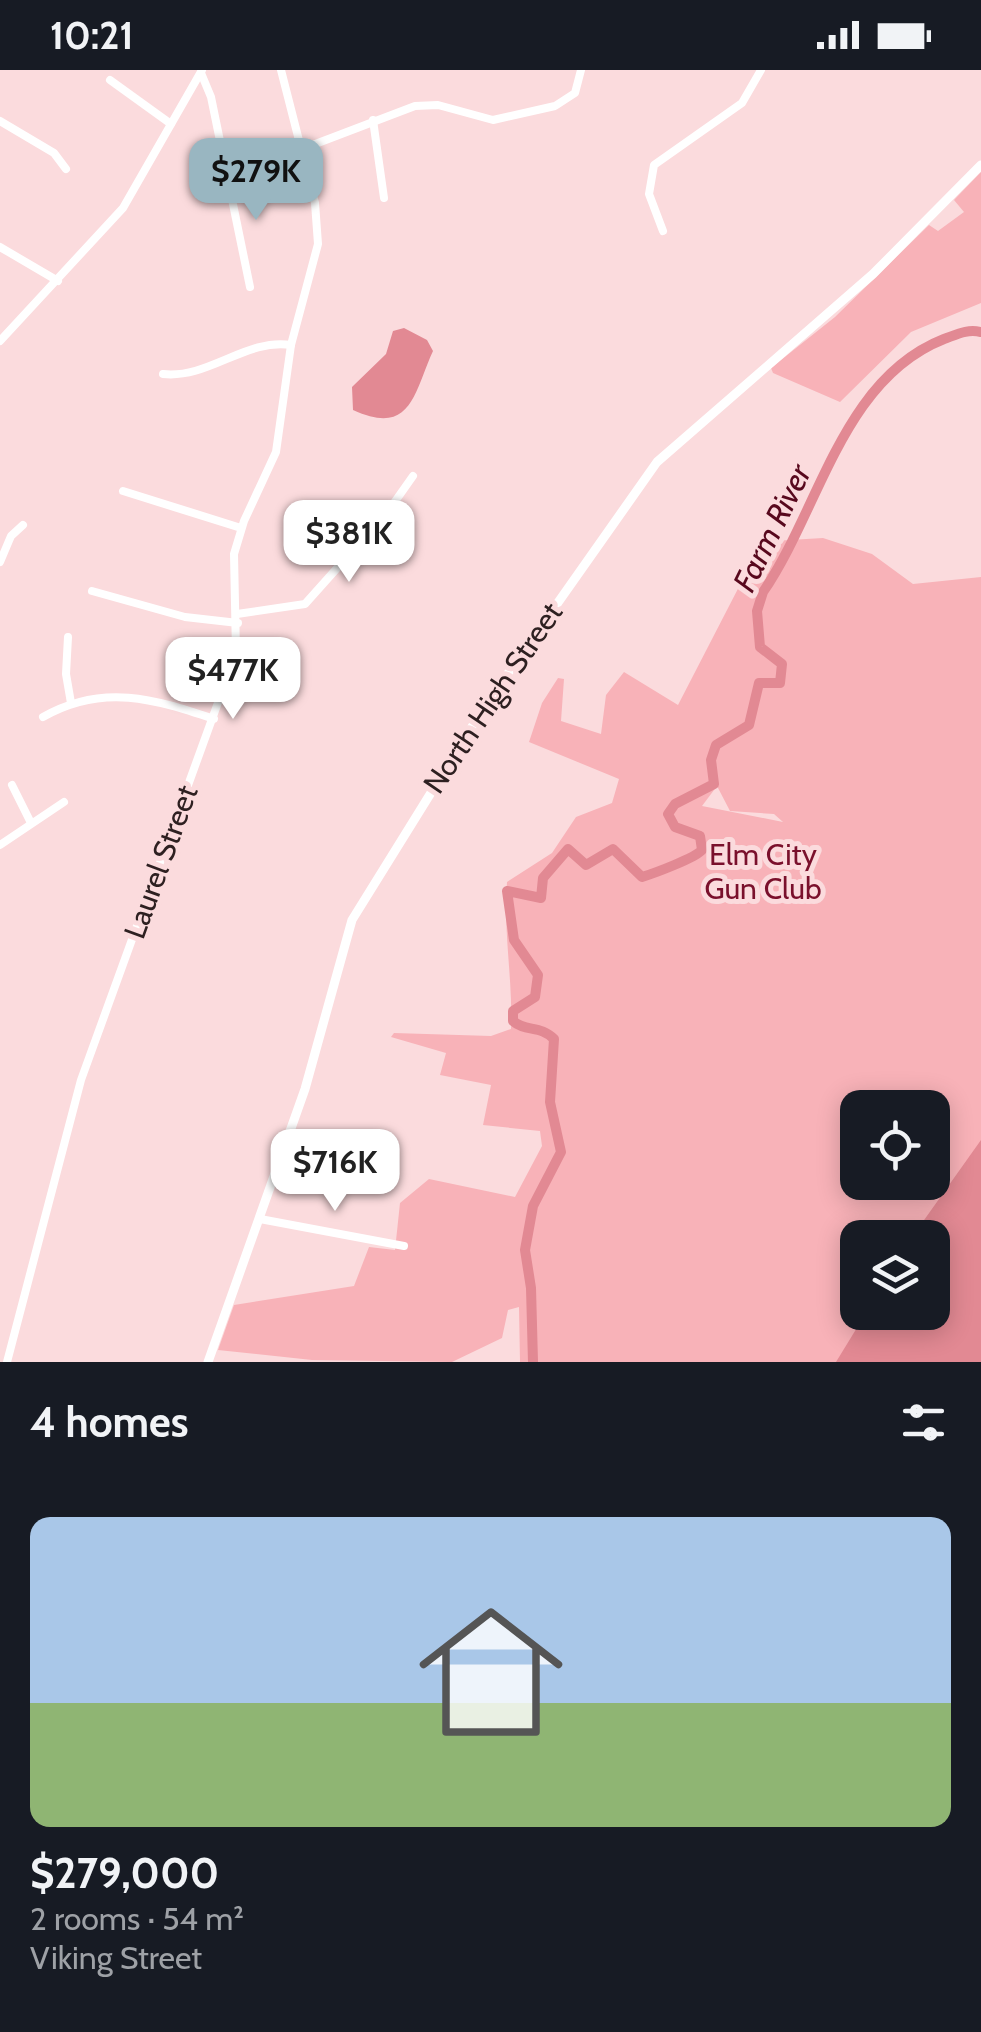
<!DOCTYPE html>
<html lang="en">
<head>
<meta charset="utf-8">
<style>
	body { margin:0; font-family:Cabin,sans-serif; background:#242831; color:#f1f3f6; height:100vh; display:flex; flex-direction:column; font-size:38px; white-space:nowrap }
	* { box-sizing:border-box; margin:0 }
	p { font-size:32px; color:#9ea1a6 }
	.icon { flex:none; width:55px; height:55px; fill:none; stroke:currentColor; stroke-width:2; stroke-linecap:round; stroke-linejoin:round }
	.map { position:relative; height:1292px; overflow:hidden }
	.sheet { display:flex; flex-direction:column; background:#171b24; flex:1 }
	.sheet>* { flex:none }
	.tools { position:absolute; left:840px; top:1020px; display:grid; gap:20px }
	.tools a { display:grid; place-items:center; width:110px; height:110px; border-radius:20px; background:#171b24; box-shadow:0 5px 25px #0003; font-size:50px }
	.price { position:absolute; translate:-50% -85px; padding:0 22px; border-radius:20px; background:#fff; color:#222; font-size:32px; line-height:65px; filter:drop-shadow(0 2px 5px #0008) }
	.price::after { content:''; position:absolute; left:50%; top:60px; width:30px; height:22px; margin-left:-15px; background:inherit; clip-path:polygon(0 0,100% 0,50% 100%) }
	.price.current { background:#99b6c1; color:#111 }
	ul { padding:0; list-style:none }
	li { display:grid; align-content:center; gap:20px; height:530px; padding:0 30px }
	li span { display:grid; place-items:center; height:310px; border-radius:20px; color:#555 }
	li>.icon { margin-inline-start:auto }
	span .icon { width:180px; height:180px; fill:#fffc; stroke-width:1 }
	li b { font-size:42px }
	h2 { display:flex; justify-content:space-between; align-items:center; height:120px; padding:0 30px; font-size:42px }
	.status { display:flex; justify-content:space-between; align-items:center; height:70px; padding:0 50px; background:#171b24; direction:ltr }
	.status svg { height:28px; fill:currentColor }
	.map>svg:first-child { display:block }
	.green { fill:#f8b2b8; fill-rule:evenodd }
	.water { fill:#e28993 }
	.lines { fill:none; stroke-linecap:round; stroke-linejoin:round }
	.river { stroke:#e28993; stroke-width:10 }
	.minor { stroke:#fff; stroke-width:8 }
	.major { stroke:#fff; stroke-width:9 }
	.labels { text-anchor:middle; stroke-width:10; stroke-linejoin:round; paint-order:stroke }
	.street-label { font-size:30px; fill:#2e2021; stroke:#fbdbdd }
	.park-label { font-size:30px; fill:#7a102c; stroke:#fbdbdd }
	.water-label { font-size:32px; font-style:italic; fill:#58081d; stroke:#fbdbdd }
</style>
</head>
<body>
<div class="status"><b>10:21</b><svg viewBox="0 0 49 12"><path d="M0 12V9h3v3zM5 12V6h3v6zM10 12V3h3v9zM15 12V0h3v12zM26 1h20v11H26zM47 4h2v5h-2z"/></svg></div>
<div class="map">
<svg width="981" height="1292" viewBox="0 0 981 1292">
	<rect width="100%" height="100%" fill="#fbdbdd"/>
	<g class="green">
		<path d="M981 102V233L911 262 840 332 773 303 771 298 835 247 929 155 938 161 964 142 954 130Z"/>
		<path d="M823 468 872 484 913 514 981 507V1292H520L519 1237 508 1240 502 1268 452 1292 312 1290 218 1280 234 1235 354 1216 369 1177 395 1180 400 1133 429 1109 515 1127 542 1076 540 1061 483 1055 491 1015 440 1005 446 983 391 967 394 963 491 966 511 959C513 909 503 862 507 812L552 783 576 747 612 733 619 709 529 672 542 633 558 608 564 609 561 651 601 664 606 625 624 602 678 635 759 478 773 471ZM717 716 730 741 774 744 783 752 702 736ZM858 1038H932V1112H858ZM858 1168H932V1242H858Z"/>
	</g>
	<g class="water">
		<path d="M404 258 427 270 433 281C414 322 412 367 353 340L352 317 386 284 393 261Z"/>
		<path d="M981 1070V1292H836L866 1243 932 1242V1168L912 1167Z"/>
	</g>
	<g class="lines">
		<path class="river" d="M533 1292 531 1218 525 1180 533 1136 561 1082 550 1032 554 969C541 955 525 962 513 951V941L535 927 538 905 514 870 507 821 541 828 543 808 568 779 586 795 613 779 642 807C655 803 695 788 702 780L700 766 675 757 668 744 675 734 714 714 711 690 716 675 749 655 759 613H780L782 594 760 577 757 541 763 522C820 439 842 309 944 269 958 264 967 259 981 262"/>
		<g class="minor">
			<path d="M201 3 211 27 250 217"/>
			<path d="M110 10 171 54"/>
			<path d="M373 50 384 128"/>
			<path d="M0 51 54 83 66 99"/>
			<path d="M226 95 310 76 415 36 438 35 493 50 555 36 575 23 581 0"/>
			<path d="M663 161 649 124 654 95 742 33 761 0"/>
			<path d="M0 177 58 211"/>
			<path d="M0 271 123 138 202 0"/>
			<path d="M163 304C209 309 246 268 291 275"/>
			<path d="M123 421 241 458"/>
			<path d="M0 492 11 466 23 455"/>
			<path d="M92 521 185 547 238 553"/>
			<path d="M237 544 305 534 389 440 413 406"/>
			<path d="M68 567 66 604 71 633"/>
			<path d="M43 647C103 613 154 629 214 649"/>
			<path d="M12 715 31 753"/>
			<path d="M0 775 64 732"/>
			<path d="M260 1149 404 1176"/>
			<path d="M7 1292 81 1010 236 583 234 484 244 451 276 382 291 275 318 174 315 133 281 0"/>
		</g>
		<path class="major" d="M208 1292 305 1019 352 850 483 639 657 392 873 204 981 95"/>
	</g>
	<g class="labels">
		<g class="street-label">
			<text transform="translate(493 628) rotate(-56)" y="10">North High Street</text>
			<text transform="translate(161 792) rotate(-70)" y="10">Laurel Street</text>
		</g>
		<g class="park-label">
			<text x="763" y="795">Elm City<tspan x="763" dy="34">Gun Club</tspan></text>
		</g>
		<g class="water-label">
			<text transform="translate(772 458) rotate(-64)" y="11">Farm River</text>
		</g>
	</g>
</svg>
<div class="tools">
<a><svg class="icon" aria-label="locate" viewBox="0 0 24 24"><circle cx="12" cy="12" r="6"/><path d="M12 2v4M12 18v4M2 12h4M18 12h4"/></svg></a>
<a><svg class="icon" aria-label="layers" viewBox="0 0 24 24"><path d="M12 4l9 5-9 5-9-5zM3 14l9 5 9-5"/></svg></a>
</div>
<b class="price current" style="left:256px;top:153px">$279K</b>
<b class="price" style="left:349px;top:515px">$381K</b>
<b class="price" style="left:233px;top:652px">$477K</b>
<b class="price" style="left:335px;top:1144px">$716K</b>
</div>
<section class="sheet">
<h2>4 homes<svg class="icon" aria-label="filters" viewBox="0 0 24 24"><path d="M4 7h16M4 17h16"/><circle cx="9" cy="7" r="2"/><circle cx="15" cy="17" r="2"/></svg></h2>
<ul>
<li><span style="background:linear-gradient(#a9c7e8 60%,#8fb573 0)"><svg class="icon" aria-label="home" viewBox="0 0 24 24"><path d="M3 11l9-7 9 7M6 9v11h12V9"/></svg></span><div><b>$279,000</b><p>2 rooms · 54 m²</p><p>Viking Street</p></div></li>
</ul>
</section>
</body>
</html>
